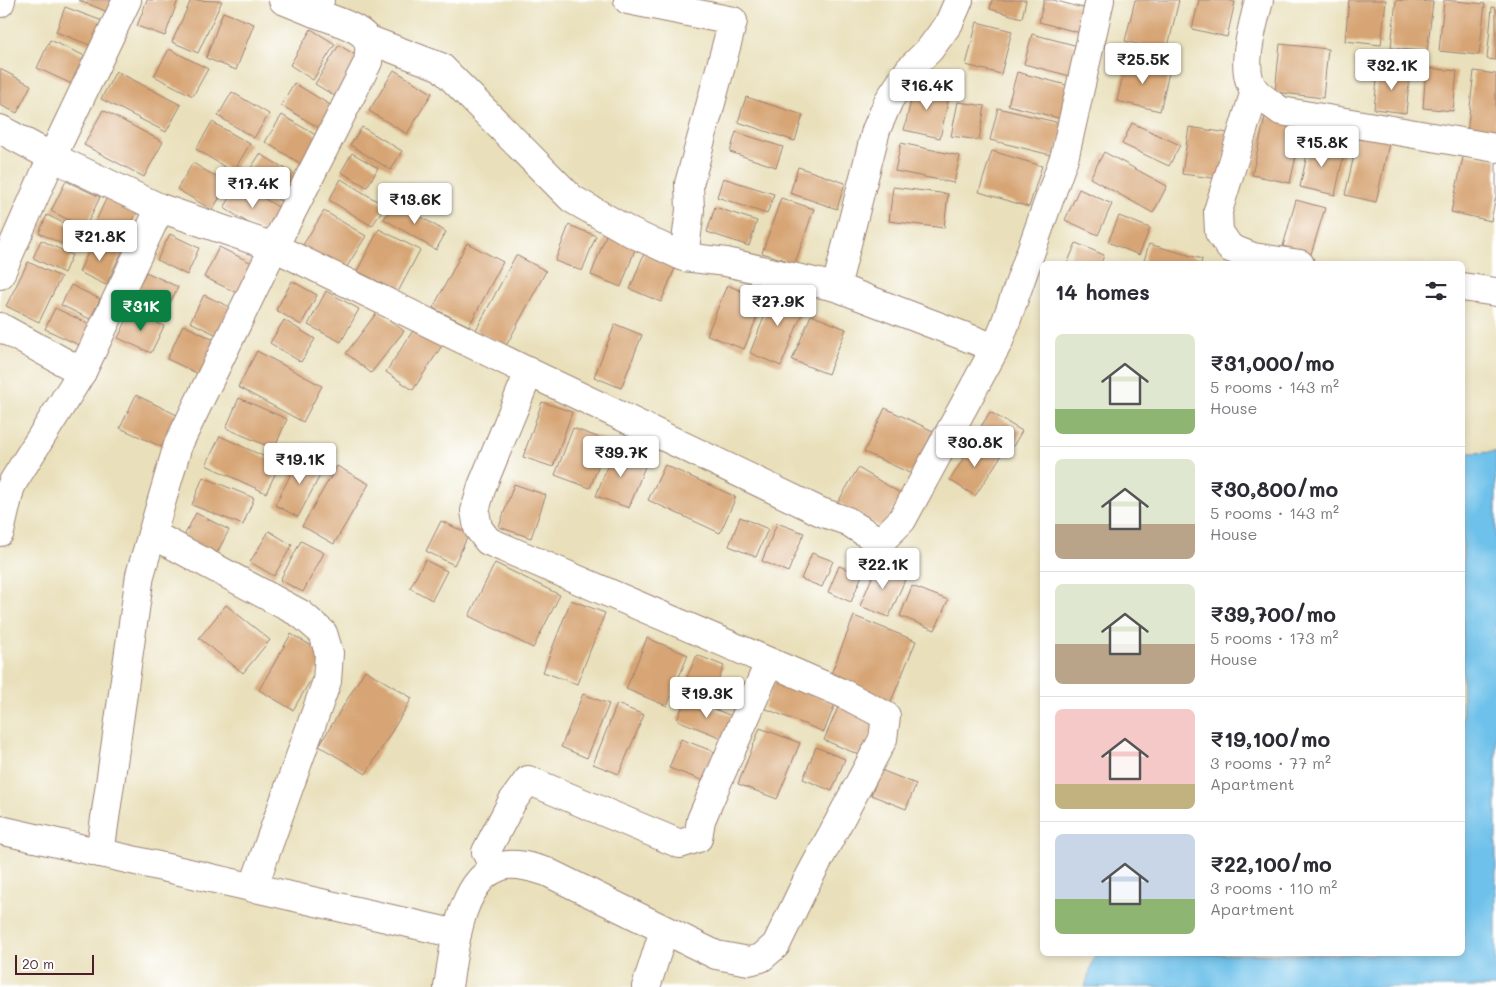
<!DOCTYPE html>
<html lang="en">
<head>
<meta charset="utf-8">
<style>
	body { margin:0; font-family:Mali,sans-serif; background:#f2f2f3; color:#2b2b33; height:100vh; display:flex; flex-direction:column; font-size:19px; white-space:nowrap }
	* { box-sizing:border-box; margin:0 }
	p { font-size:16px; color:#7c7c81 }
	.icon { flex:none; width:28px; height:28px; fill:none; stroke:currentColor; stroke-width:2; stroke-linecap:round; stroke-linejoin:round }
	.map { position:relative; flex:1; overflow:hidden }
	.panel { position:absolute; left:1040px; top:261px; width:425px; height:695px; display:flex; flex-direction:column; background:#fff; border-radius:8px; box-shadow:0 2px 8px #0003 }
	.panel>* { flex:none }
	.scale { position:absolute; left:15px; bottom:12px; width:79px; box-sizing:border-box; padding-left:5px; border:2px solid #4a1f2b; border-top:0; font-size:14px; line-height:18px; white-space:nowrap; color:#4a1f2b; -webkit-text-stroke:4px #fff; paint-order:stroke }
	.price { position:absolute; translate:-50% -42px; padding:0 11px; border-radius:5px; background:#fff; color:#222; font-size:16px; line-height:32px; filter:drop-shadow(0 1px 2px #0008) }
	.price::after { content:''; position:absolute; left:50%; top:30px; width:15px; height:11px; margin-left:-8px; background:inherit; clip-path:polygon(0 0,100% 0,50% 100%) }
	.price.active { background:#0b8043; color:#fff }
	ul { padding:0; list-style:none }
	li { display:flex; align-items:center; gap:15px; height:125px; padding:0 15px }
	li+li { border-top:1px solid #e1e1e2 }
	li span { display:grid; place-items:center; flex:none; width:140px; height:100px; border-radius:8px; color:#555 }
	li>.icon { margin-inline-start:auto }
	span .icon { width:60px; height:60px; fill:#fffc; stroke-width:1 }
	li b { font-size:21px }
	h2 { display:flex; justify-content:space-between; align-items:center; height:60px; padding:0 15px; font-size:21px }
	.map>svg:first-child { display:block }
	.water { fill:#6ec1ea; stroke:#5c708a }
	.building { fill:#d7a575 }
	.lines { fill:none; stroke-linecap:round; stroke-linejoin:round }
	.street-casing { stroke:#9a8073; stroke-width:30 }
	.street { stroke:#fff; stroke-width:28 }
</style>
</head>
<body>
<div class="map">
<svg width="1496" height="987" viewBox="0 0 1496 987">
	<rect width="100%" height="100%" fill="#fff"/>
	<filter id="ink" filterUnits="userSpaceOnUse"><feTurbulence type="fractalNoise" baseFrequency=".02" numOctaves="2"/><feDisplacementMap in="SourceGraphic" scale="10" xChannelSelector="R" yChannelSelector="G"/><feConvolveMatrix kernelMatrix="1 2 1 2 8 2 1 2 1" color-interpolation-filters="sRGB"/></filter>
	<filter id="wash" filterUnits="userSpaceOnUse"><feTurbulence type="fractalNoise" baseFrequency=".0096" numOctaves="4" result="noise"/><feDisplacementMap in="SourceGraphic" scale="20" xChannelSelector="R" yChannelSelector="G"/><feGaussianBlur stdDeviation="1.12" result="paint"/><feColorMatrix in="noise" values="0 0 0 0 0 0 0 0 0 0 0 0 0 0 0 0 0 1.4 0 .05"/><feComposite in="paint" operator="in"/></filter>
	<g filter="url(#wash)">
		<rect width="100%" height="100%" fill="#e9e0bb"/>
		<path class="water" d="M1463 451 1470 453 1496 452V987H1085L1095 954H1462Z"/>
		<g id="blocks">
			<g class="building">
				<path d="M78 0H113L108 12Z"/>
				<path d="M147 0H178L165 36 137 26Z"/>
				<path d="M191 0 222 1 198 53 172 42Z"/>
				<path d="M992 0H1026L1022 18 990 9Z"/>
				<path d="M1044 0H1053L1094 11 1088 35 1039 22Z"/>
				<path d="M1135 0H1179L1167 51 1125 41Z"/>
				<path d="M1199 0H1227L1235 2 1227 37 1192 29Z"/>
				<path d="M1349 0H1386L1381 45 1345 41Z"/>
				<path d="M1396 0 1433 2 1427 52 1391 48Z"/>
				<path d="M1444 0 1485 4 1479 55 1439 51Z"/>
				<path d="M65 7 105 22 95 47 56 32Z"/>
				<path d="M1492 7 1496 8V60L1487 59Z"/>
				<path d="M223 12 254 24 236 70 206 58Z"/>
				<path d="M977 22 1012 31 1001 74 966 65Z"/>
				<path d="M311 29 335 44 313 80 290 65Z"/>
				<path d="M1032 34 1078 46 1070 76 1024 64Z"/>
				<path d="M50 40 87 57 74 85 37 68Z"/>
				<path d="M1280 44 1328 49 1323 98 1275 92Z"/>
				<path d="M339 45 362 59 338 98 315 84Z"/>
				<path d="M169 49 208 69 193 96 154 76Z"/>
				<path d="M1127 58 1170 68 1160 111 1117 101Z"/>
				<path d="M1426 68 1457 71 1453 111 1423 108Z"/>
				<path d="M0 69 31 85 17 113 0 105Z"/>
				<path d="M394 70 432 93 407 134 369 111Z"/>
				<path d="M1378 70 1410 73 1406 113 1374 109Z"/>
				<path d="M116 71 181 105 166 132 101 99Z"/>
				<path d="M1474 71 1496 74V137L1467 134Z"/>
				<path d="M1017 72 1074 87 1066 120 1008 105Z"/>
				<path d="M294 83 337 109 324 131 281 105Z"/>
				<path d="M915 84 950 92 940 138 904 130Z"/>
				<path d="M232 92 269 114 254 138 218 116Z"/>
				<path d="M746 97 803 115 795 141 738 122Z"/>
				<path d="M958 102 985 106 979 140 951 136Z"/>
				<path d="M998 108 1064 124 1055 156 990 140Z"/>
				<path d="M103 110 163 142 144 177 84 145Z"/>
				<path d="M282 115 319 137 303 165 265 142Z"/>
				<path d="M1265 117 1303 125 1290 183 1252 175Z"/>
				<path d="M212 122 250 144 233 172 196 149Z"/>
				<path d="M1132 123 1180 145 1169 166 1122 144Z"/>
				<path d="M362 127 402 151 391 170 350 145Z"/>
				<path d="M1189 127 1228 133 1220 179 1182 174Z"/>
				<path d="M736 132 783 147 776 167 730 152Z"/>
				<path d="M1359 133 1390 139 1376 202 1345 195Z"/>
				<path d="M1310 141 1345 149 1335 195 1300 187Z"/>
				<path d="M901 143 960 156 954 183 895 171Z"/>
				<path d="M992 151 1042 166 1029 207 979 192Z"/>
				<path d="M1104 152 1167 186 1153 213 1090 178Z"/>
				<path d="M352 153 378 168 367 187 341 172Z"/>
				<path d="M1464 153 1496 160V196L1491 221 1451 212Z"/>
				<path d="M260 154 298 176 282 202 244 179Z"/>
				<path d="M193 163 228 184 212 210 177 189Z"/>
				<path d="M798 167 845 183 837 209 790 193Z"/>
				<path d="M723 178 774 194 767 214 717 197Z"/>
				<path d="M341 179 385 206 372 226 329 200Z"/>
				<path d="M66 181 100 197 85 228 51 211Z"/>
				<path d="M239 183 283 210 268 235 224 208Z"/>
				<path d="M893 187 948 194 944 228 889 221Z"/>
				<path d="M1079 189 1112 204 1098 235 1065 220Z"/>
				<path d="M107 197 137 212 124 240 94 225Z"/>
				<path d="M781 198 814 209 795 263 762 253Z"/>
				<path d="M1296 200 1325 208 1311 254 1283 246Z"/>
				<path d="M395 201 446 232 436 250 384 219Z"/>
				<path d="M715 207 757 221 749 246 707 232Z"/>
				<path d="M324 211 366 236 343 273 301 248Z"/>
				<path d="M47 215 84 233 75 250 39 233Z"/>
				<path d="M1119 216 1150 228 1139 255 1108 242Z"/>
				<path d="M569 225 596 236 582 271 555 261Z"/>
				<path d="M379 229 420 250 398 292 357 271Z"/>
				<path d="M170 234 199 248 187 275 157 260Z"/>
				<path d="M606 235 636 247 621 287 591 275Z"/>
				<path d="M95 238 122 251 106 285 79 272Z"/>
				<path d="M41 240 72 255 64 273 33 258Z"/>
				<path d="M467 243 503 262 469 326 433 308Z"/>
				<path d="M1076 243 1104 255 1101 264H1067Z"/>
				<path d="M1149 244 1202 259 1201 264H1143Z"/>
				<path d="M219 247 254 264 239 294 204 277Z"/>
				<path d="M645 251 677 263 661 302 630 289Z"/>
				<path d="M516 255 546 271 506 346 476 330Z"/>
				<path d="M28 262 61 277 39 322 6 306Z"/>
				<path d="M146 272 178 287 166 311 134 295Z"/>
				<path d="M292 281 317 295 301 325 276 310Z"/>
				<path d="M71 285 100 299 90 319 61 305Z"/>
				<path d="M727 285 764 300 744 349 707 335Z"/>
				<path d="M775 289 807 301 781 366 750 353Z"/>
				<path d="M326 291 359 309 341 342 308 325Z"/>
				<path d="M204 295 230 307 217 335 190 322Z"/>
				<path d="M55 308 91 325 81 346 45 329Z"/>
				<path d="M131 311 164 326 151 353 118 338Z"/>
				<path d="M378 311 404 331 371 373 346 353Z"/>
				<path d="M811 315 846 329 828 374 792 360Z"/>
				<path d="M284 320 315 339 301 362 270 343Z"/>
				<path d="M615 324 642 335 621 388 594 377Z"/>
				<path d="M183 325 221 343 205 377 167 359Z"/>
				<path d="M416 326 443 344 413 390 386 372Z"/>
				<path d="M257 351 322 386 303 422 238 387Z"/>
				<path d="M136 395 177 415 162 447 120 428Z"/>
				<path d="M239 398 287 419 274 449 226 428Z"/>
				<path d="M542 402 572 412 553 467 523 457Z"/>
				<path d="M885 408 933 431 912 474 864 452Z"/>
				<path d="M990 412 1022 431 1009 453 977 433Z"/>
				<path d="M573 428 608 441 590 488 555 475Z"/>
				<path d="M220 436 280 464 266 493 206 465Z"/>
				<path d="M975 440 1001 456 975 496 950 480Z"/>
				<path d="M614 448 647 461 629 508 596 496Z"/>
				<path d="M301 454 325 466 298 517 275 505Z"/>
				<path d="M665 465 736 497 720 533 648 500Z"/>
				<path d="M337 466 369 484 334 544 302 526Z"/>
				<path d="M858 468 902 494 882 528 838 502Z"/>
				<path d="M203 477 254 498 243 525 192 505Z"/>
				<path d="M514 484 546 495 531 538 499 527Z"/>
				<path d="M196 513 229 530 217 553 184 536Z"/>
				<path d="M740 517 768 529 756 557 729 546Z"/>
				<path d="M441 521 469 534 454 565 426 551Z"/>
				<path d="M777 523 804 533 788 572 762 561Z"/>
				<path d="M269 531 292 545 274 576 250 562Z"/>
				<path d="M301 541 324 553 303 592 280 580Z"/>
				<path d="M812 553 833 561 822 587 801 579Z"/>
				<path d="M425 560 447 571 432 600 410 588Z"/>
				<path d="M495 563 560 595 533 648 469 616Z"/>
				<path d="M878 563 907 575 889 617 860 606Z"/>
				<path d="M839 566 862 575 851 602 828 592Z"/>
				<path d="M912 586 948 600 935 630 900 616Z"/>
				<path d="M571 600 605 613 577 684 543 672Z"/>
				<path d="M226 605 270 640 243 673 199 638Z"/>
				<path d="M854 616 916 641 890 704 829 679Z"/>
				<path d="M291 634 326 654 293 710 259 690Z"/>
				<path d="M647 638 688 655 667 706 626 689Z"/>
				<path d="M697 655 724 666 715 688 687 677Z"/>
				<path d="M365 670 412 698 366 774 319 746Z"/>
				<path d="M775 680 835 704 824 732 764 708Z"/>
				<path d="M583 694 609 704 587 758 561 747Z"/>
				<path d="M686 698 737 718 727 740 677 720Z"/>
				<path d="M617 704 644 715 619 774 593 764Z"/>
				<path d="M839 705 876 721 862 756 824 740Z"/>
				<path d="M760 728 800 743 777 799 738 784Z"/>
				<path d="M681 739 715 752 704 781 669 768Z"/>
				<path d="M816 747 845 759 832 791 803 779Z"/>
				<path d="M881 770 916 784 906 809 871 795Z"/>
			</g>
		</g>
	</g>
	<g filter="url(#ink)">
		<use href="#blocks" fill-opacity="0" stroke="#9a8073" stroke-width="1"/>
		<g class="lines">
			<g class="street-casing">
				<g id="street">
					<path d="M283 0 315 13"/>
					<path d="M628 0 733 21 689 184 690 210 684 257 726 262 836 287 995 348"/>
					<path d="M1259 0C1254 24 1237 72 1256 92 1263 99 1273 105 1281 111L1496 148"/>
					<path d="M0 3 1 0"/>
					<path d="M367 39 441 67 572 199 632 233 684 257"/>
					<path d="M1255 91 1218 211 1219 232 1230 248 1253 257 1300 264"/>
					<path d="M0 129 52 157 160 208 82 372 13 482 10 489 0 532"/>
					<path d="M160 208 274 247 529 372"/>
					<path d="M0 275 52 157 127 0"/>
					<path d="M836 287 876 130 889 100 909 70 930 49 949 23 959 0"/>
					<path d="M1462 287 1496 292"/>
					<path d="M0 327 82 372"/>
					<path d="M152 534 301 614 323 633 329 653 327 681 253 888"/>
					<path d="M0 830 457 934"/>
					<path d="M100 853 140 575 178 445 274 247 368 62C369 54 371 45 366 38 359 27 328 18 315 13L320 0"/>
					<path d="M495 869 486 852 512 802 528 780 680 844 698 838 701 820 769 663"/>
					<path d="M448 987C454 951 459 878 502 866 516 862 534 868 547 872L716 955 749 961 761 958 776 945 805 885 883 739 886 716 844 694 488 541 478 528 475 511 482 486 529 372 821 512 847 521 880 542 902 520 999 341 1065 155 1100 0"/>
					<path d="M646 987 664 930"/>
				</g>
			</g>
			<use href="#street" class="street"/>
		</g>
	</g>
</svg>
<div class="scale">20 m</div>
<b class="price" style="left:1143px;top:85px">₹25.5K</b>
<b class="price" style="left:1392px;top:91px">₹32.1K</b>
<b class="price" style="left:927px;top:111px">₹16.4K</b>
<b class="price" style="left:1322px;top:168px">₹15.8K</b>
<b class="price" style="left:253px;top:209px">₹17.4K</b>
<b class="price" style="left:415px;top:225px">₹13.6K</b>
<b class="price" style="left:100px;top:262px">₹21.8K</b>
<b class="price" style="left:778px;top:327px">₹27.9K</b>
<b class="price active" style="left:141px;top:332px">₹31K</b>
<b class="price" style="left:975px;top:468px">₹30.8K</b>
<b class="price" style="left:621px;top:478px">₹39.7K</b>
<b class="price" style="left:300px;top:485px">₹19.1K</b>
<b class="price" style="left:883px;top:590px">₹22.1K</b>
<b class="price" style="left:707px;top:719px">₹19.3K</b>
<section class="panel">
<h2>14 homes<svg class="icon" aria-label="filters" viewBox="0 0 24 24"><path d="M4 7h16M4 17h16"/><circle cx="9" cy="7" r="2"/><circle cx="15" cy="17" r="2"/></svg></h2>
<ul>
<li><span style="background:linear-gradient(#dfe7d0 75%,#8fb573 0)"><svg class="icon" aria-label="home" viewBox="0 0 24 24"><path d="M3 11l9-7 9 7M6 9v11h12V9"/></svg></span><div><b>₹31,000/mo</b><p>5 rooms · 143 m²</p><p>House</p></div></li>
<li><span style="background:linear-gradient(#dfe7d0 65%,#b9a48a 0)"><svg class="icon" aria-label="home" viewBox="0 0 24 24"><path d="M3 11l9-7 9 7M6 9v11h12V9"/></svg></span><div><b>₹30,800/mo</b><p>5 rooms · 143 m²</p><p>House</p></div></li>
<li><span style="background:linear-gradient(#dfe7d0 60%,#b9a48a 0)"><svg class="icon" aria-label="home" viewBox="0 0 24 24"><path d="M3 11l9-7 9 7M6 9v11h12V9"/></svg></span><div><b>₹39,700/mo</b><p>5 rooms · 173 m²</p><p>House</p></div></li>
<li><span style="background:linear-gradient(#f6c9c9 75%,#c2b280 0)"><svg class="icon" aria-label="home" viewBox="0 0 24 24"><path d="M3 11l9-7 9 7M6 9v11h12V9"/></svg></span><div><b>₹19,100/mo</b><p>3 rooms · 77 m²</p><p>Apartment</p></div></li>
<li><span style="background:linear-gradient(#c9d6e8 65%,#8fb573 0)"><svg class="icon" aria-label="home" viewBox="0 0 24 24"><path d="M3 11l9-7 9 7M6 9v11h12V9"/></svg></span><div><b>₹22,100/mo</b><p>3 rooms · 110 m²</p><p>Apartment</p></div></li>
</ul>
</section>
</div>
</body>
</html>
